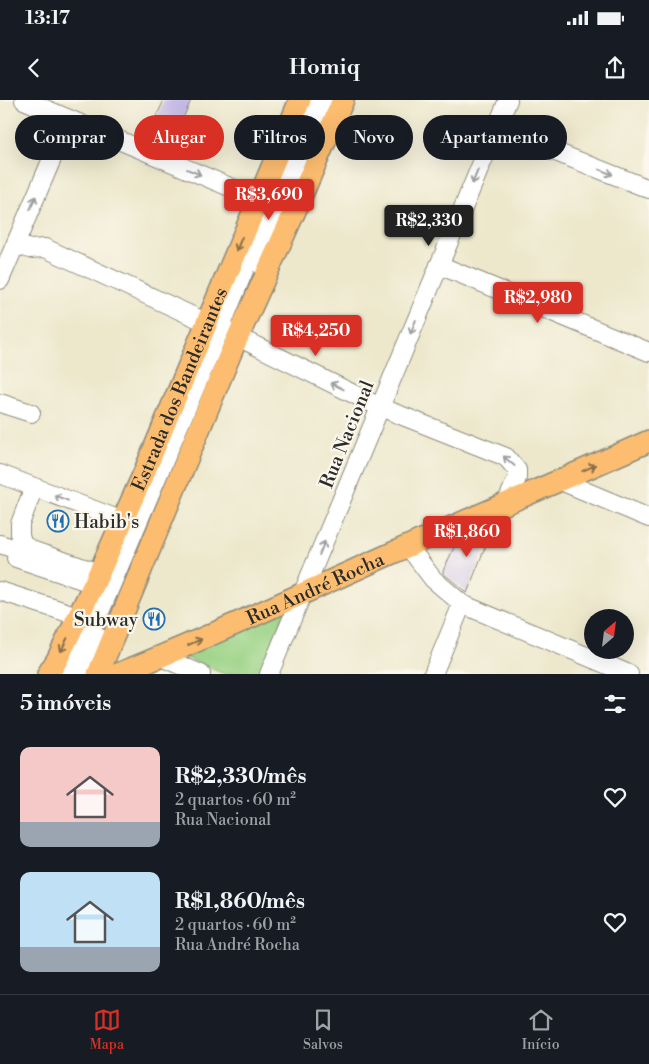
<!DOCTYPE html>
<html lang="pt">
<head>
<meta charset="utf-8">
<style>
	body { margin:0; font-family:"Libre Bodoni",serif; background:#20242c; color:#f1f3f6; height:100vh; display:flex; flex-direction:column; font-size:19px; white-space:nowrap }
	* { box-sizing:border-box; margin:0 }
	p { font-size:16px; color:#9ea1a6 }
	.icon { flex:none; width:28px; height:28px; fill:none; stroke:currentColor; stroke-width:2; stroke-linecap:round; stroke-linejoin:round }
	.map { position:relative; height:574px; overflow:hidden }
	.drawer { display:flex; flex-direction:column; background:#171b24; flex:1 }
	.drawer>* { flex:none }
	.top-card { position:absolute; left:15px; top:15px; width:620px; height:45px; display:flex; gap:10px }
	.needle { width:32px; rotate:28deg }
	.fabs { position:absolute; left:584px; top:509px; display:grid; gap:10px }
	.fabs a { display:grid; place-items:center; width:50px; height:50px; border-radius:50%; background:#171b24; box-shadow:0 5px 20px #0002; font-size:25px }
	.price { position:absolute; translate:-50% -42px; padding:0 11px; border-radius:5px; background:#d93025; color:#fff; font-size:16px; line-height:32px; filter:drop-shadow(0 1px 2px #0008) }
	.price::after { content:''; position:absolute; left:50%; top:30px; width:15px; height:11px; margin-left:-8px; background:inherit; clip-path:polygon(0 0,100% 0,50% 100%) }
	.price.current { background:#222; color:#fff }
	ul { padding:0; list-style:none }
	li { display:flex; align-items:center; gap:15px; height:125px; padding:0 20px }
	li span { display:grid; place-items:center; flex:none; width:140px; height:100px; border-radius:10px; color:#555 }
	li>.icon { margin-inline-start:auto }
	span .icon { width:60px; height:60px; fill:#fffc; stroke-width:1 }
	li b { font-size:21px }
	h2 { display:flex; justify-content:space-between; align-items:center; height:60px; padding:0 20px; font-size:21px }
	.tag { padding:0 18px; border-radius:22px; background:#171b24; box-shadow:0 5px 20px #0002; font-size:18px; line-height:45px }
	.tag.current { background:#d93025; color:#fff }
	.status { display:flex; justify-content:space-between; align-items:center; height:35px; padding:0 25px; background:#171b24; direction:ltr }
	.status svg { height:14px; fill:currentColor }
	header { display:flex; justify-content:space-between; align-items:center; height:65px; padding:0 20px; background:#171b24; font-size:22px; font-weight:600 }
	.tab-bar { display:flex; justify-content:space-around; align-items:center; height:70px; border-top:1px solid #363941; background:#171b24; font-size:14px; color:#9ea1a6 }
	.tab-bar a { display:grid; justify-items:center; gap:2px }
	.tab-bar .current { color:#d93025 }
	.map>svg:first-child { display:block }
	.green { fill:#9ad284; stroke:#627e58 }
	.building { fill:#baafe6 }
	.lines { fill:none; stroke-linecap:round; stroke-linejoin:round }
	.minor-casing { stroke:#8c8a7c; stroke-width:20 }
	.major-casing { stroke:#8c8a7c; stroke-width:24 }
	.minor { stroke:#fff; stroke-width:18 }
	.major { stroke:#fcbd6f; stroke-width:21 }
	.oneway { stroke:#a0a0a0 }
	.oneway2 { stroke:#896d4a }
	.labels { text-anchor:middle; stroke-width:4.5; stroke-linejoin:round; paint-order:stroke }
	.street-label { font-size:19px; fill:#2b2b2b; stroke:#fbf7ec }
	.poi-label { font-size:19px; fill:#2b2b2b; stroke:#fbf7ec; text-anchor:start }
</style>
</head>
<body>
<div class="status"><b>13:17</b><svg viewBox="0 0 49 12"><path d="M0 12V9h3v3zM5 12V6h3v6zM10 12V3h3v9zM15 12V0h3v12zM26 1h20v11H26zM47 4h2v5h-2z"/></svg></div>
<header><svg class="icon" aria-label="back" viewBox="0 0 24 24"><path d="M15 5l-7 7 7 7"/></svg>Homiq<svg class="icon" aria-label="share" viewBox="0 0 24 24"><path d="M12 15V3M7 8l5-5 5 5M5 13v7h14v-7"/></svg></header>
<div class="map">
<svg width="649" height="574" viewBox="0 0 649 574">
	<rect width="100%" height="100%" fill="#fbf7ec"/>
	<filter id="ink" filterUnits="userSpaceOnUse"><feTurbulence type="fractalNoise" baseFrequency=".02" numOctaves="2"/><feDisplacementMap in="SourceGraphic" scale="10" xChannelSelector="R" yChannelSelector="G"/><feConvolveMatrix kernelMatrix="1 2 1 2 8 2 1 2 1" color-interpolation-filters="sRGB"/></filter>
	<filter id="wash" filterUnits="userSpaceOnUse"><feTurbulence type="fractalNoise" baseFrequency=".0096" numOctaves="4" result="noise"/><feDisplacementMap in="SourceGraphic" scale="20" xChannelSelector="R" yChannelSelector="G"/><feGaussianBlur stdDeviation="1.12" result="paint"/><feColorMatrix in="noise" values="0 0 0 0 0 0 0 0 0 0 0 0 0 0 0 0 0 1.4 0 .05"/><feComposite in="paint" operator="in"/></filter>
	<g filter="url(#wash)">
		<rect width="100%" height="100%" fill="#ede8cc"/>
		<path class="green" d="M287 508 260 574H224L176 553Z"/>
		<g id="blocks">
			<g class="building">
				<path d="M164 0H191L176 34 153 24Z"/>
				<path d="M494 425 467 493 443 473V471L458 439Z"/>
			</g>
		</g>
	</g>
	<g filter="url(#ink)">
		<use href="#blocks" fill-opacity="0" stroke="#8c8a7c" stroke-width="1"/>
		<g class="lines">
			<g class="minor-casing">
				<g id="minor">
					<path d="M24 0 270 104"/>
					<path d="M495 28 649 89"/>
					<path d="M16 145 30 149 45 148 238 237 380 307 506 357 517 370V378L506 404"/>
					<path d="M259 164 328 0"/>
					<path d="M439 165 649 252"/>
					<path d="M0 180 69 19"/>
					<path d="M0 303 31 313"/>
					<path d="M0 374 123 421"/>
					<path d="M561 381 649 418"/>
					<path d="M34 387 20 424V436L23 445 34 451 99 473"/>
					<path d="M0 444 33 455"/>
					<path d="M408 446 433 479 462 504 629 574"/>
					<path d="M16 458 94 484"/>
					<path d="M0 491 78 516"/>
					<path d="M161 557 201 574"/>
					<path d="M69 574 99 514 220 229 314 0"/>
					<path d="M84 574 100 538"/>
					<path d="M269 574 508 0"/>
					<path d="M433 574 462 504"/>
				</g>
			</g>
			<g class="major-casing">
				<g id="major">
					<path id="s1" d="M48 574 57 560 94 484 144 373 300 0"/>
					<path d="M98 574 232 250 294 113 343 0"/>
					<path id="s2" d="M118 574C209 538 298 495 388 455 475 416 563 380 649 341"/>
				</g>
			</g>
			<use href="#minor" class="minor"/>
			<use href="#major" class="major"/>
		</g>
		<defs><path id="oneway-shaft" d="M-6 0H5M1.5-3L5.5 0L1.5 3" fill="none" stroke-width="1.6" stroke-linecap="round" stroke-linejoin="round" transform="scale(1.25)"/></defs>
		<g class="oneway">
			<use href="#oneway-shaft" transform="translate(194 72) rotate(23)"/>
			<use href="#oneway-shaft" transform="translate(606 72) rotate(21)"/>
			<use href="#oneway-shaft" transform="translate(475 77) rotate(112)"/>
			<use href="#oneway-shaft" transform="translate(33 103) rotate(-67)"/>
			<use href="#oneway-shaft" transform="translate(413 227) rotate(112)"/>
			<use href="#oneway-shaft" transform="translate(337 286) rotate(-154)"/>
			<use href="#oneway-shaft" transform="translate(509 361) rotate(-139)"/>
			<use href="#oneway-shaft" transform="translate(61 398) rotate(-159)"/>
			<use href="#oneway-shaft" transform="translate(322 448) rotate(-68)"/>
		</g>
		<g class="oneway2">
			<use href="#oneway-shaft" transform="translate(239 144) rotate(113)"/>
			<use href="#oneway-shaft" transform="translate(589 368) rotate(-25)"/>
			<use href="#oneway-shaft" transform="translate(195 542) rotate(-24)"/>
			<use href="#oneway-shaft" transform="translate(64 545) rotate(116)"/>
		</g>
	</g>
	<defs>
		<g id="restaurant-ring" transform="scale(1.125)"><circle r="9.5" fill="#fbf7ec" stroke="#1f6fb2" stroke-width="1.5"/><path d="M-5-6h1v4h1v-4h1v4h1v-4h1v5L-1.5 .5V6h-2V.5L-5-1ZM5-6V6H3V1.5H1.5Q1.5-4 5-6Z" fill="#1f6fb2"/></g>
	</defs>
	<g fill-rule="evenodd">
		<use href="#restaurant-ring" x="58" y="421"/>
		<use href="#restaurant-ring" x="154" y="519"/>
	</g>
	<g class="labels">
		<g class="street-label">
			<text dy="7" stroke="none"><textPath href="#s1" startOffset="314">Estrada dos Bandeirantes</textPath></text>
			<text transform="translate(346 334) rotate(-68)" y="7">Rua Nacional</text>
			<text dy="7" stroke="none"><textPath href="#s2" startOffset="215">Rua André Rocha</textPath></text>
		</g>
		<g class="poi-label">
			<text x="74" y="428">Habib's</text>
			<text x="138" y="526" text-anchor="end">Subway</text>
		</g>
	</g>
</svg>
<div class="fabs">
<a><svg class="needle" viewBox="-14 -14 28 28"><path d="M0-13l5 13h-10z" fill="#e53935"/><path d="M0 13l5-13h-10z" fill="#9ea1a6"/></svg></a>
</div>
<b class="price" style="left:269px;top:121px">R$3,690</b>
<b class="price current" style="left:429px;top:147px">R$2,330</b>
<b class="price" style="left:538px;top:224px">R$2,980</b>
<b class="price" style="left:316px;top:257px">R$4,250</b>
<b class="price" style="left:467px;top:458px">R$1,860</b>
<div class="top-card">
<a class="tag">Comprar</a>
<a class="tag current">Alugar</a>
<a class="tag">Filtros</a>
<a class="tag">Novo</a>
<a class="tag">Apartamento</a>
</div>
</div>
<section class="drawer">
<h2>5 imóveis<svg class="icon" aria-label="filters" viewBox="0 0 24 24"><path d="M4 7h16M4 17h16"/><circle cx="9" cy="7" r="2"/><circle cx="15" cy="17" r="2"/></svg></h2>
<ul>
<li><span style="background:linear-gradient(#f6c9c9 75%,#9aa5b1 0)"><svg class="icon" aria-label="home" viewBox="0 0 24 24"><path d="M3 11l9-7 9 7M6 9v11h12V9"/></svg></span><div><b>R$2,330/mês</b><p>2 quartos · 60 m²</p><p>Rua Nacional</p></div><svg class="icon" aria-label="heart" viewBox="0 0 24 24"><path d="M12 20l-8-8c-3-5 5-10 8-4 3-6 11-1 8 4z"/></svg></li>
<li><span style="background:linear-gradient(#bfe0f5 75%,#9aa5b1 0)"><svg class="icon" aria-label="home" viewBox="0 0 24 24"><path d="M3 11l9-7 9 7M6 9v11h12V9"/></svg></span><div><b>R$1,860/mês</b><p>2 quartos · 60 m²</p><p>Rua André Rocha</p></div><svg class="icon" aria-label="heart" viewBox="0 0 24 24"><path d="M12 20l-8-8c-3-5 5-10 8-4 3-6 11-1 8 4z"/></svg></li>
</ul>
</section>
<nav class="tab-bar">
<a class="current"><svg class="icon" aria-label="map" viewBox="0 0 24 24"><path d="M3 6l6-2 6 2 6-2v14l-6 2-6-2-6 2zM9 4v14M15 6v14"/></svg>Mapa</a>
<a><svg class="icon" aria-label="saved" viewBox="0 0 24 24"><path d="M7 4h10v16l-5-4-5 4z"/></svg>Salvos</a>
<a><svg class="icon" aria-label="home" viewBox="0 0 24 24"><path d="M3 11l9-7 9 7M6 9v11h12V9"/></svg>Início</a>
</nav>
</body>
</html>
